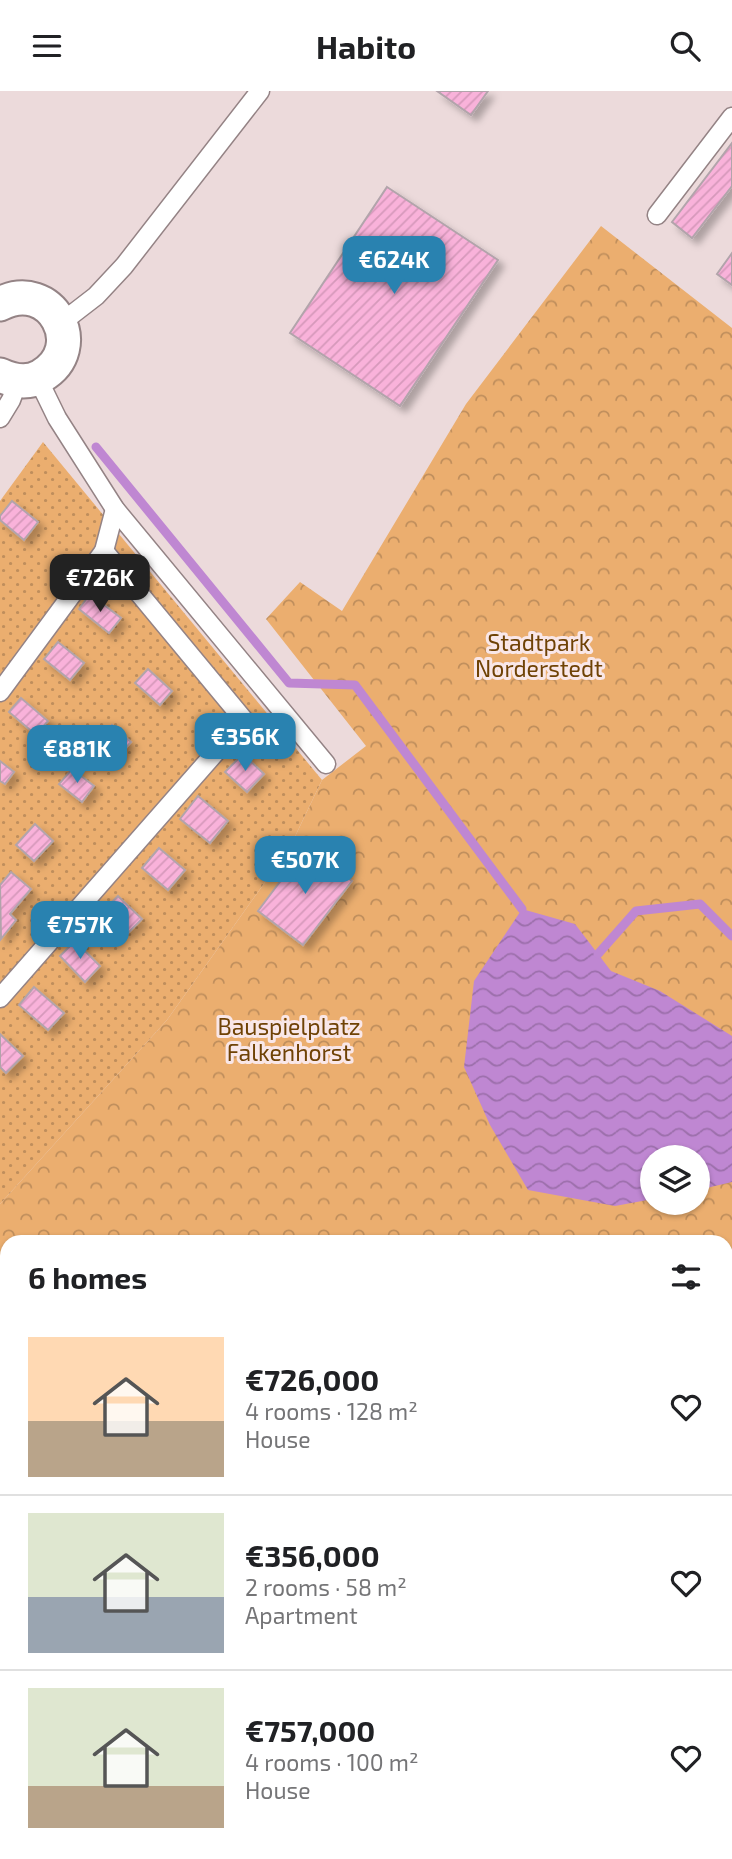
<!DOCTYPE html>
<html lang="en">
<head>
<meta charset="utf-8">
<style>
	body { margin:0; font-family:"Exo 2",sans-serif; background:#f2f2f2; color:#202124; height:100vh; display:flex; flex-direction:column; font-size:26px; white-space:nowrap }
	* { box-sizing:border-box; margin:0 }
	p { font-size:23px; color:#757577 }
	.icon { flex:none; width:38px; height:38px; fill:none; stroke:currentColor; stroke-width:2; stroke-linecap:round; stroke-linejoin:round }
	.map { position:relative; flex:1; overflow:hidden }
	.sheet { position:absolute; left:0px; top:1144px; width:733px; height:625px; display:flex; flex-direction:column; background:#fff; border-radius:21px 21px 0 0; box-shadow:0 2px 5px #0004 }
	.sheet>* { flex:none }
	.tools { position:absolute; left:640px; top:1054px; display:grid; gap:14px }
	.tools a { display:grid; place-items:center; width:70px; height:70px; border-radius:50%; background:#fff; box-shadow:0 2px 5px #0004; font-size:35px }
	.price { position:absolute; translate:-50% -60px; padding:0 16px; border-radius:14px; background:#2982b0; color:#fff; font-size:23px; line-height:46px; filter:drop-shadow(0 2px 4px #0008) }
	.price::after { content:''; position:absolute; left:50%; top:42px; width:21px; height:16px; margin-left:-10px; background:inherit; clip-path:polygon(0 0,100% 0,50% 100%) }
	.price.selected { background:#222; color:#fff }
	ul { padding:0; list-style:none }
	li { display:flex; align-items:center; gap:21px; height:175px; padding:0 28px }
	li+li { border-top:2px solid #e0e0e0 }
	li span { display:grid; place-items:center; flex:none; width:196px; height:140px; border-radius:0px; color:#555 }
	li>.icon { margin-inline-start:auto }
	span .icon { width:84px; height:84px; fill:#fffc; stroke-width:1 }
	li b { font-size:30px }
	h2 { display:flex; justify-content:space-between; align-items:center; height:84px; padding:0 28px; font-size:30px }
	header { display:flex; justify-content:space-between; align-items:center; height:91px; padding:0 28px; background:#fff; font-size:32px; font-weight:700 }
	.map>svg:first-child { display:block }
	.grass { fill:#ebae6f }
	.forest { fill:url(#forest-crowns); fill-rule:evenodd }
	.garden { fill:url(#garden-dots) }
	.water { fill:url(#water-waves) }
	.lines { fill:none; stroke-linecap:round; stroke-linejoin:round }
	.stream { stroke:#bf87d2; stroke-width:9 }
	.building { fill:url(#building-hatch); stroke:#b2a4ab; stroke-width:2; filter:url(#shadow) }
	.lane-casing { stroke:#948385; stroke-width:21 }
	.street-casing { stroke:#948385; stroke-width:37 }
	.lane { stroke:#fff; stroke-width:18 }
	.street { stroke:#fff; stroke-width:33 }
	.labels { text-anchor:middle; stroke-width:6; stroke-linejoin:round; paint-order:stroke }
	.park-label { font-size:23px; fill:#6f4205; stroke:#f9e7e8 }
</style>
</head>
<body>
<header><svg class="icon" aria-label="menu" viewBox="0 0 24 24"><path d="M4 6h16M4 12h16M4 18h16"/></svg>Habito<svg class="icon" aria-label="search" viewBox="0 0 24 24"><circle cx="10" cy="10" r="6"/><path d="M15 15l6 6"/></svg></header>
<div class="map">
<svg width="732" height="1768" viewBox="0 0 732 1768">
	<defs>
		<pattern id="forest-crowns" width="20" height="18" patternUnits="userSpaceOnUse" patternTransform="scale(1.75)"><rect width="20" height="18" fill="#ebae6f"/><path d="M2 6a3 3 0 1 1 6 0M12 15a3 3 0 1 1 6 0" fill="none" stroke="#bf8e5c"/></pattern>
		<pattern id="garden-dots" width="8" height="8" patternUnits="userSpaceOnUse" patternTransform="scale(1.75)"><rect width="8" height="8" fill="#ebae6f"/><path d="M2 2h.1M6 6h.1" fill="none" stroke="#bf8e5c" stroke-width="1.8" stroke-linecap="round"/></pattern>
		<pattern id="water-waves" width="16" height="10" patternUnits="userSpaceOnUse" patternTransform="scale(1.75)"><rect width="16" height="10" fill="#bf87d2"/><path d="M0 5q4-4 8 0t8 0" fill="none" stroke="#9c6fab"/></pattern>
		<pattern id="building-hatch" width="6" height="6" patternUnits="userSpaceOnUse" patternTransform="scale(1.75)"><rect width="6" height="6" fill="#f9b2da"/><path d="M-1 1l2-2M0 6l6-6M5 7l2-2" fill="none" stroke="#d699bb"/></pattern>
		<filter id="shadow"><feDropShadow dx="6" dy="6" stdDeviation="3.5" flood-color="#0004"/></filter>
	</defs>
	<rect width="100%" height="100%" fill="#ecdadb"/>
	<path class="grass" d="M726 1198H732V1768H371L374 1762H726Z"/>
	<path class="forest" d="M601 135 732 237V1195L726 1196V1152H7V1762H374L371 1768H0V1113L167 929 290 756 322 689 366 655 266 528 300 491 342 520 466 313ZM653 1066H698V1111H653Z"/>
	<path class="garden" d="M43 351 322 689 290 756 167 929 0 1113V410Z"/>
	<g class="water">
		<path d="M522 818 575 833 611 880 660 900 732 945V1091L698 1099V1066H653V1108L615 1115 528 1099 490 1034 464 976 474 890Z"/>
		<path d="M497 1762H612L601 1768H498Z"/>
	</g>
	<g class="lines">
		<g class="stream">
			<path d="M96 356 289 592 355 594 522 818"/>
			<path d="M598 863 636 820 700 813 732 845"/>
			<path d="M726 1164 732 1163"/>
			<path d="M334 1762 345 1768"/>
			<path d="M306 1768 311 1762"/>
		</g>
	</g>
	<g class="building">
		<path d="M437 0H488L471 24Z"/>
		<path d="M732 52V95L692 147 672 131Z"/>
		<path d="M387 96 498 169 400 315 290 242Z"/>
		<path d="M732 162V194L717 183Z"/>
		<path d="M12 410 38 431 24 449 0 429V425Z"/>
		<path d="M90 503 121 527 109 542 79 518Z"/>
		<path d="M58 551 84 572 70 589 44 568Z"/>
		<path d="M148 578 172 600 160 614 135 592Z"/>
		<path d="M21 607 48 630 36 644 9 621Z"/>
		<path d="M112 634 131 651 117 667 98 650Z"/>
		<path d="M243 663 264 683 247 701 225 681Z"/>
		<path d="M0 670 14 681 5 693 0 690Z"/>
		<path d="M72 678 94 695 82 711 59 693Z"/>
		<path d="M198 705 228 730 210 752 180 728Z"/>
		<path d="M35 733 53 750 34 770 16 754Z"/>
		<path d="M306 756 352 790 303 854 258 820Z"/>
		<path d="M159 757 185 779 168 799 142 777Z"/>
		<path d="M11 781 31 798 10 823 16 829 1 848 0 794Z"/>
		<path d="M118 805 142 828 128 842 104 819Z"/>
		<path d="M75 850 100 875 85 891 60 865Z"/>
		<path d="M34 896 64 922 48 939 19 914Z"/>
		<path d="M0 943 23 965 6 982 0 976Z"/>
	</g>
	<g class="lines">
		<g class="lane-casing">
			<g id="lane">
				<path d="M657 124 732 26"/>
				<path d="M61 232 96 205 124 175 260 0"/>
				<path d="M38 288 57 327 115 418 326 673"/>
				<path d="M0 327 11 309 18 290"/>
				<path d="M0 601 104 460 115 418"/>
				<path d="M0 907 244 629 104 460"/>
			</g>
		</g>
		<g class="street-casing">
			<path id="street" d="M0 213C51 186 90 257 41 285 28 293 13 290 0 284"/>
		</g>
		<use href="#lane" class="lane"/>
		<use href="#street" class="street"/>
	</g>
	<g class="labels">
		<g class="park-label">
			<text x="539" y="560">Stadtpark<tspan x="539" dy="26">Norderstedt</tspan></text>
			<text x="289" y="944">Bauspielplatz<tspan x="289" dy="26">Falkenhorst</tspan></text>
		</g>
	</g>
</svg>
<div class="tools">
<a><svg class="icon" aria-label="layers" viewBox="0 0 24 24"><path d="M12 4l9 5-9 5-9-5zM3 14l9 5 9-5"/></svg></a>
</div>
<b class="price" style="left:394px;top:205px">€624K</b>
<b class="price selected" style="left:100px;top:523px">€726K</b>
<b class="price" style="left:245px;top:682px">€356K</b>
<b class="price" style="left:77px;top:694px">€881K</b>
<b class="price" style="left:305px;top:805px">€507K</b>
<b class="price" style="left:80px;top:870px">€757K</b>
<section class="sheet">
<h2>6 homes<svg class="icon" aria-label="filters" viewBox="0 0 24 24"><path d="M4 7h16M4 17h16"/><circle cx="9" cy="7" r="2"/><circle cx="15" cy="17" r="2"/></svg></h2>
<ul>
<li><span style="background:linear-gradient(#ffd9b3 60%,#b9a48a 0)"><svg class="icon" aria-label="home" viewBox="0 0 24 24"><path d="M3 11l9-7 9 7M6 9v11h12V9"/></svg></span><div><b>€726,000</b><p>4 rooms · 128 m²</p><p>House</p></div><svg class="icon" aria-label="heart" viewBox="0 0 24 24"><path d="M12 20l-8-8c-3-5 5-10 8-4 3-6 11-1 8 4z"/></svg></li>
<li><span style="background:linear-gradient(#dfe7d0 60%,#9aa5b1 0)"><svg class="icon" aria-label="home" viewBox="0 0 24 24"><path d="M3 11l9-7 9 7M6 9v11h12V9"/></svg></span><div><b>€356,000</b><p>2 rooms · 58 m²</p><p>Apartment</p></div><svg class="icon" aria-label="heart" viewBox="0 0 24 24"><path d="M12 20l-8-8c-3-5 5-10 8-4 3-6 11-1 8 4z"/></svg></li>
<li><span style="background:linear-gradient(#dfe7d0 70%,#b9a48a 0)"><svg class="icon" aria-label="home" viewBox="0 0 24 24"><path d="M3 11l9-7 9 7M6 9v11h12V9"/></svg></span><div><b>€757,000</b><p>4 rooms · 100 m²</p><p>House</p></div><svg class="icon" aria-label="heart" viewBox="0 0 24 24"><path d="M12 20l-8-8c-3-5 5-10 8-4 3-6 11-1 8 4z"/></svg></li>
</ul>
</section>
</div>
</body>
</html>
